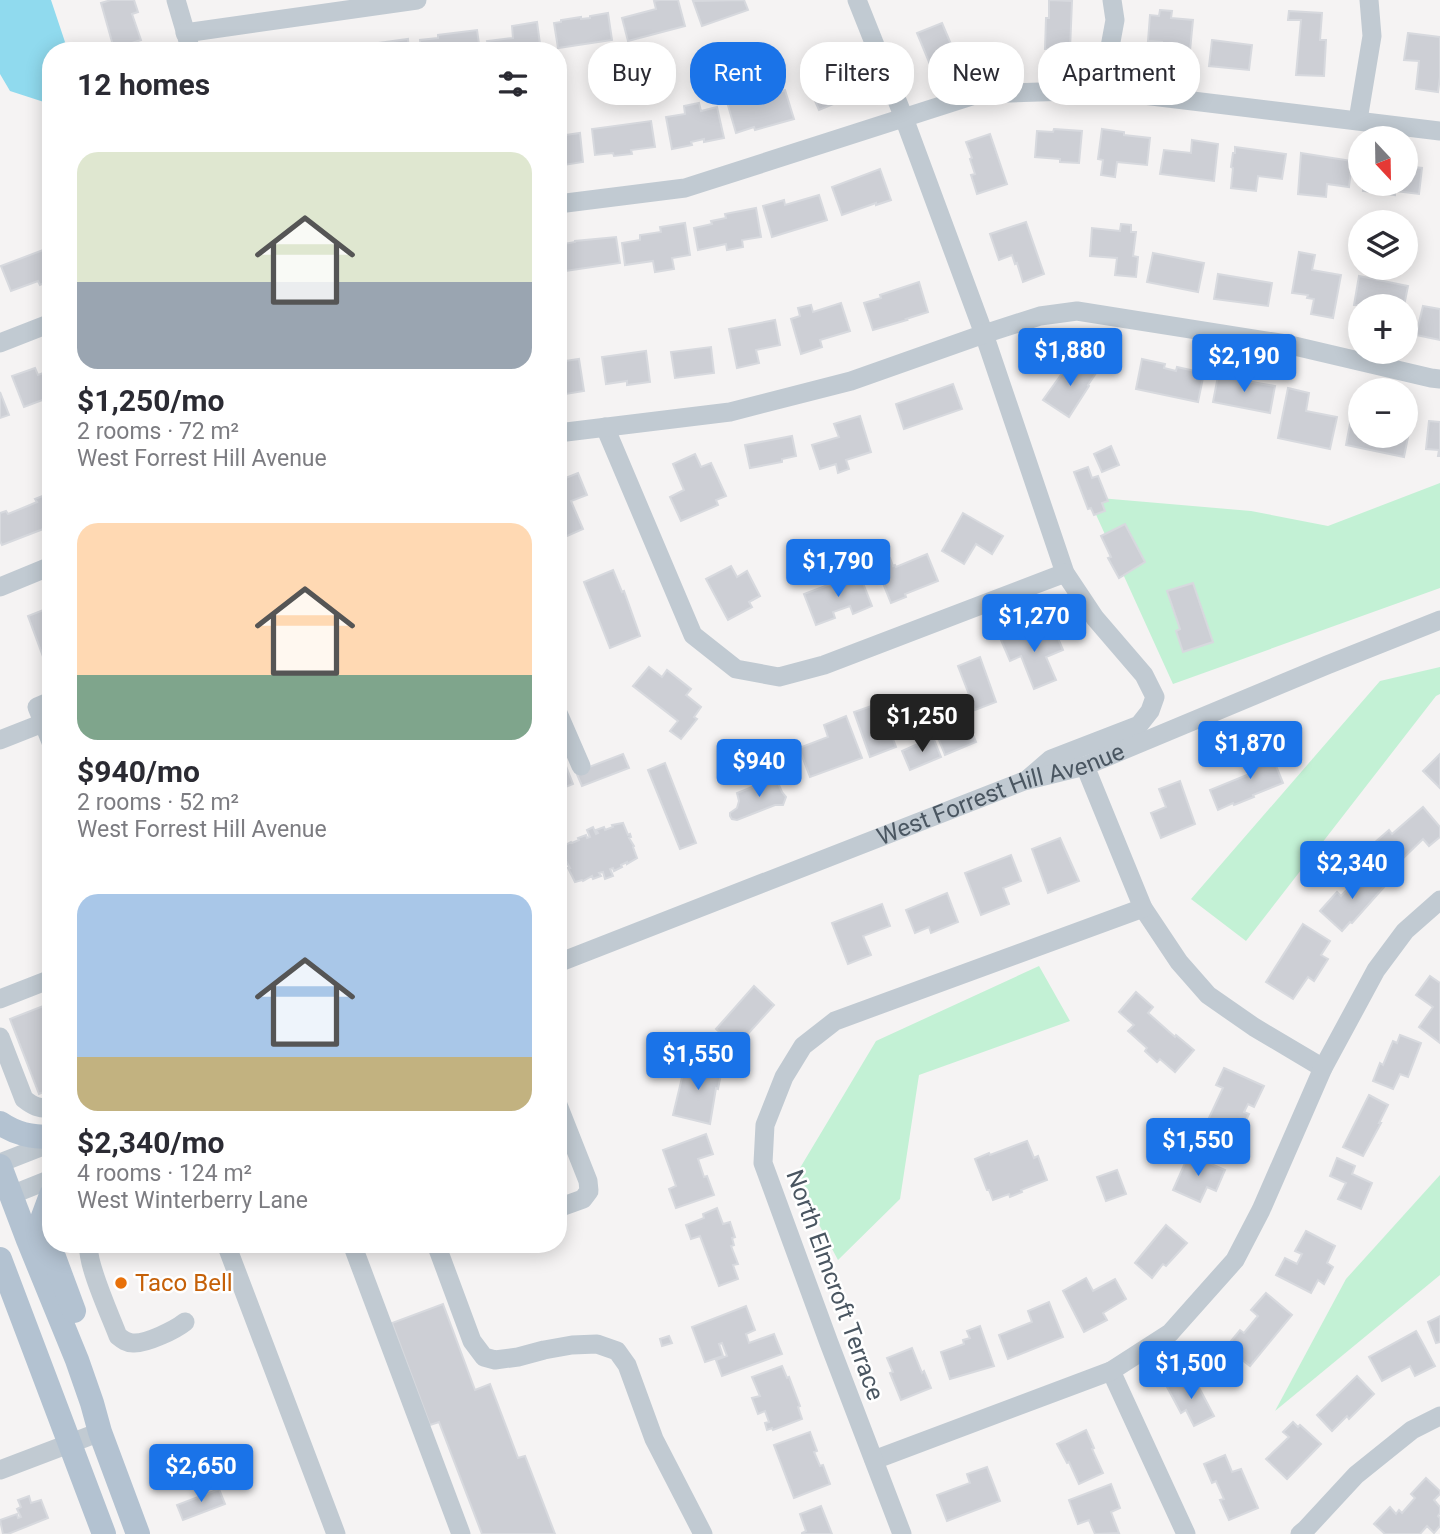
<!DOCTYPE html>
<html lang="en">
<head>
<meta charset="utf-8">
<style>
	body { margin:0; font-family:Roboto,sans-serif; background:#f2f2f3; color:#2b2b33; height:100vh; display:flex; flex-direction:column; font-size:26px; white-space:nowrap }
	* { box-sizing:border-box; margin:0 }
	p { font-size:23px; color:#7c7c81 }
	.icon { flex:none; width:38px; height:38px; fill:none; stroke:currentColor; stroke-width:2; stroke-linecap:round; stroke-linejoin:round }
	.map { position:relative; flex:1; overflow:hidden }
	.side { position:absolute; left:42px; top:42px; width:525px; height:1211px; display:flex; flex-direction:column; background:#fff; border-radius:28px; box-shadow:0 4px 18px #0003 }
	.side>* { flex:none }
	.banner { position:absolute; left:588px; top:42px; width:665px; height:63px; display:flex; gap:14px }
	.needle { width:46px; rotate:158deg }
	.controls { position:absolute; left:1348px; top:126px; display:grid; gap:14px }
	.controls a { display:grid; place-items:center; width:70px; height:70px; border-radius:50%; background:#fff; box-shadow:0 4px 18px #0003; font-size:35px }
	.price { position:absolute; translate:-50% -60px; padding:0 16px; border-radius:7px; background:#1a73e8; color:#fff; font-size:23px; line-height:46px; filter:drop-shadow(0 2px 4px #0008) }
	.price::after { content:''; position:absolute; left:50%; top:42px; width:21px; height:16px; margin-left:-10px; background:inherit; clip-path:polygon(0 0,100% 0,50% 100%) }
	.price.selected { background:#222; color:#fff }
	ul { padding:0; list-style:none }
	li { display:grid; align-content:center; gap:14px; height:371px; padding:0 35px }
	li span { display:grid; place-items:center; height:217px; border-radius:21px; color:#555 }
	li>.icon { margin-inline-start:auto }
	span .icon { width:126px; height:126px; fill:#fffc; stroke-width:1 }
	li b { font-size:30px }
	h2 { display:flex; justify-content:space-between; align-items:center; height:84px; padding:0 35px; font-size:30px }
	.pill { padding:0 24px; border-radius:28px; background:#fff; box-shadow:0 4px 18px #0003; font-size:24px; line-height:63px }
	.pill.selected { background:#1a73e8; color:#fff }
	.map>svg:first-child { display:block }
	.green { fill:#c3f1d5 }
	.water { fill:#90daee }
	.building { fill:#cdcfd5; stroke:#d7d9de; stroke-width:2 }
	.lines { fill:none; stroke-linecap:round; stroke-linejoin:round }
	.minor { stroke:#c1cad2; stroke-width:19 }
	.major { stroke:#b3c2d1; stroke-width:24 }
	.food-dot { fill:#e8710a; stroke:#fff; stroke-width:2.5 }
	.labels { text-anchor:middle; stroke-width:5; stroke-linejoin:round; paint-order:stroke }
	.street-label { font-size:24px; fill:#4a5661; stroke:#fff }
	.food-label { font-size:24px; fill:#c56008; stroke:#fff; text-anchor:start }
</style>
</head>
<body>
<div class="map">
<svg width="1440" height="1534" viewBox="0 0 1440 1534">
	<rect width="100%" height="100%" fill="#f5f3f3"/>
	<g class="green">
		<path d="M1440 483V588L1173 684 1088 497 1251 511 1328 526Z"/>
		<path d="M1440 667V694L1436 696 1246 941 1191 899 1380 681Z"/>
		<path d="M1039 966 1070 1021 919 1075 900 1199 838 1260 794 1178 876 1041Z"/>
		<path d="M1440 1175V1275L1275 1411 1346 1279Z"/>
	</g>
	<path class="water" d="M0 0H51L68 51H51V99L47 103 10 91 0 74Z"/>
	<g class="building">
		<path d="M111 0H134L138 12 132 14 141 40 114 49 101 3Z"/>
		<path d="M659 0H678L685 26 628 41 622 18 656 9 654 1Z"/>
		<path d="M744 0 748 10 702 26 693 1Z"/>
		<path d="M1049 0 1072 1 1070 50 1045 49 1046 18H1049Z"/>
		<path d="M1160 10 1172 11 1171 18 1193 20 1189 61 1168 59 1170 46 1162 45V42L1148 41 1150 15 1159 16Z"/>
		<path d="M1289 11 1322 13 1320 40H1326L1324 76 1296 75 1301 20H1288Z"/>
		<path d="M608 13 612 40 558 48 554 23 561 22V20L581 17V19L590 18V16Z"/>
		<path d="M537 22 541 51H489L487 41 513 38 512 26Z"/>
		<path d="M942 23 956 56 931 67 917 33Z"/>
		<path d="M477 30 480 51H421L420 40 438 38V35Z"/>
		<path d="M1408 33 1440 37V77L1438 92 1416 89 1419 61 1404 60Z"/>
		<path d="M408 39 409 51H357L356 46Z"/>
		<path d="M1212 40 1252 45 1249 70 1209 66Z"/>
		<path d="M830 51 839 72 842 71 853 96 819 110 808 85 810 84 802 64Z"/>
		<circle cx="771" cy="64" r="5"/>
		<path d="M785 90 794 119 755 130 754 127 736 133 727 102 760 92 761 97Z"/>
		<path d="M699 103 701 111 717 107 724 138 704 142V139L691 142 692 145 672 149 666 117 685 114 684 106Z"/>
		<path d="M651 121 655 147 631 150 632 154 614 156 613 153 595 155 592 129Z"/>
		<path d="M1054 129 1082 131 1079 163 1060 162V159L1035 157 1037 131 1053 132Z"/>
		<path d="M1102 129 1124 132V135L1150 138 1147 165 1117 162 1115 177 1101 175 1103 160 1098 159Z"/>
		<path d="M580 133 583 162 564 165 563 162H558V136Z"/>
		<path d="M990 134 1007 184 977 194 971 175 975 174 970 159 972 158 966 142Z"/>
		<path d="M1192 140 1218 144 1214 181 1160 174 1164 150 1191 153Z"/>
		<path d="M1235 147 1286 154 1282 179 1258 176 1256 191 1231 188 1233 168 1231 167 1233 153H1235Z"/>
		<path d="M1301 153 1352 161 1349 187 1327 184 1326 197 1298 194Z"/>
		<path d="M1405 166 1422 168 1419 194 1395 191V195L1363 191 1364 184H1405Z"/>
		<path d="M880 169 891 200 876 205V203L842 215 832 187Z"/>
		<path d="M819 195 827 220 772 237 763 206 784 200 785 205Z"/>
		<path d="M756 208 761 237 742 240 743 247 727 250 726 244 698 250 694 228 712 224 711 221 726 218 725 214Z"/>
		<path d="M1026 222 1044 274 1023 282 1017 263 1015 264 1012 255 999 260 990 234Z"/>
		<path d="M685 223 690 255 672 258 674 269 655 272 653 261 625 265 622 243 640 240V235L661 232 660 227Z"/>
		<path d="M1121 224 1131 225V232H1136L1133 256 1138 257 1136 277 1115 275 1117 258 1090 256 1092 228 1120 231Z"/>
		<path d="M616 237 620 263 558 272V245L575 242V241Z"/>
		<path d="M51 247V280L40 285 38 281 11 291 1 266Z"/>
		<path d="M1299 252 1315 255 1312 270 1341 275 1333 318 1311 314 1314 299 1307 298 1308 295 1292 293Z"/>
		<path d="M1153 253 1204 263 1198 292 1147 282Z"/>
		<path d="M1218 274 1272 283 1268 306 1214 299Z"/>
		<path d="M1359 276 1408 286 1404 306 1354 305Z"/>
		<path d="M919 282 928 312 906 319 907 320 873 330 864 303 881 298 880 295Z"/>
		<path d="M841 303 850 331 820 340 822 347 801 354 791 319 800 316 798 308 811 305 813 312Z"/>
		<path d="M1423 306 1440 309V340L1416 335Z"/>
		<path d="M775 320 780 345 756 350 759 363 737 368 729 329Z"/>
		<path d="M711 347 714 373 675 378 671 352Z"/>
		<path d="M646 351 650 382 627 385V381L606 384 602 357Z"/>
		<path d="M1073 358 1096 373 1088 385 1089 386 1069 417 1043 400Z"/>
		<path d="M579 359 584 391 566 394 565 392 558 393V362Z"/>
		<path d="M1142 359 1165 364 1164 368 1176 371 1177 367 1204 373 1198 402 1136 389Z"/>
		<path d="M35 368 38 375 51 370V406L49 407 45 399 24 407 12 376Z"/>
		<path d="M1218 376 1275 386 1270 413 1213 402Z"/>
		<path d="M953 384 962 409 904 429 896 404Z"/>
		<path d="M1288 388 1309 393 1306 411 1337 417 1330 449 1278 438Z"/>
		<path d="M0 392 9 415 0 418Z"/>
		<path d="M1354 403 1360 404V436H1405V431L1409 432 1404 457 1346 445Z"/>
		<path d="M860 416 871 452 846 460 849 469 838 473 836 464 820 469 812 445 839 437 834 424Z"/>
		<path d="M1429 421 1440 422V456H1438L1439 450 1426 449Z"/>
		<path d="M792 436 796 456 782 459V462L750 468 745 445Z"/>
		<path d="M1111 446 1119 465 1102 472 1094 454Z"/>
		<path d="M695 454 701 467 711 463 726 496 716 500 718 505 681 521 670 497 684 490 673 464Z"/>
		<path d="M1088 467 1092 478 1098 476 1108 501 1102 503 1105 511 1094 515 1091 508 1088 509 1074 472Z"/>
		<path d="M578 473 587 495 571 501 583 529 558 540V481Z"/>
		<path d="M50 493 51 526 2 545 0 541V513L6 511 8 514 30 505 37 502 35 499Z"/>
		<path d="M963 513 1003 536 992 554 976 544 964 564 942 551Z"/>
		<path d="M1125 524 1145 562 1119 578 1108 558 1111 557 1101 536Z"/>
		<path d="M927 554 938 581 905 594 906 597 891 603 878 571H880L877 563 890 558 893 566 895 565 896 567Z"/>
		<path d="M731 566 737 577 747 571 760 596 749 602 752 607 728 620 706 579Z"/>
		<path d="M613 570 622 592 624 591 640 636 610 648 584 582Z"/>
		<path d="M859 573 872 606 853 614 850 606 833 612 835 618 816 625 804 594Z"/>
		<path d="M1193 583 1213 642 1183 652 1176 631 1180 629 1167 591Z"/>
		<path d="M51 607V669L48 670 28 616Z"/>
		<path d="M1033 626 1038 638 1055 631 1063 650 1046 657 1056 680 1034 689 1021 656 1010 661 1001 640Z"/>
		<path d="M980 657 996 702 975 710 958 666Z"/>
		<path d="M649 667 662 677 667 670 691 689 686 695 701 707 694 717 697 719 681 739 670 731 678 721 633 686Z"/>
		<path d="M880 703 885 716 882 717 889 735 891 734 896 747 870 757 854 712Z"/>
		<path d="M846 716 862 758 810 777 799 748 828 737 824 725Z"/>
		<path d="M968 722 976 742 945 755 937 735Z"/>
		<path d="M933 737 941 757 910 770 902 751Z"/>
		<path d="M558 746 573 784 558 790Z"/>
		<path d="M1268 746 1283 783 1253 795 1254 797 1234 805 1233 803 1218 810 1210 790 1252 773 1245 756Z"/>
		<path d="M623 754 629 768 582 786 576 772Z"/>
		<path d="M1440 754V788L1423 771Z"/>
		<path d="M665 763 696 843 680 849 648 770Z"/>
		<path d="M775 776 782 792 786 797 783 805H775L737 820 732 819 730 816V813L737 808 739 801 737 793 767 781 766 779Z"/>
		<path d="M1180 781 1195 824 1161 838 1151 813 1166 807 1159 789Z"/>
		<path d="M1423 807 1440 827V837L1429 846 1423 839 1394 867 1374 843 1389 830 1392 834Z"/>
		<path d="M623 823 628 835 630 834 631 837 629 838 634 846 633 847 637 858 627 864V862L621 865 622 867 614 871 613 868 610 869 613 876 605 879 603 872 599 873 601 876 593 879 592 876 583 881 582 880 575 882 568 868H570L565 859H566L562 847 571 842 572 843 579 840 578 838 586 835 587 838 590 837 587 830 593 827 596 834 598 833 596 830 604 827 605 830 613 827 612 825Z"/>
		<path d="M1060 838 1079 881 1048 893 1032 849Z"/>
		<path d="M1011 855 1021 881 1003 888 1009 904 981 915 965 873Z"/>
		<path d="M1367 871 1384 887 1352 923 1350 922 1342 931 1320 911 1337 892 1341 896 1353 883 1354 885Z"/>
		<path d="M947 893 958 922 931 933 929 927 915 933 906 910Z"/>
		<path d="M882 904 890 926 863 936 871 955 848 964 832 923Z"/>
		<path d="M1303 924 1330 941 1321 955 1328 959 1314 981 1308 977 1293 999 1266 982Z"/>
		<path d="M1430 976 1440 983V1043L1419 1027 1433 1007 1416 995Z"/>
		<path d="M754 986 774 1005 736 1047 716 1029Z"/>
		<path d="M1136 992 1153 1007 1148 1013 1175 1037 1176 1035 1194 1050 1175 1072 1160 1059 1157 1062 1145 1051 1147 1048 1128 1031 1134 1025 1119 1012Z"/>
		<path d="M51 1003V1089L39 1094 10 1019Z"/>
		<path d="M1400 1035 1421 1043 1408 1077 1400 1074 1393 1089 1373 1081 1380 1063 1383 1065 1393 1041 1397 1043Z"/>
		<path d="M686 1061 722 1069 718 1089 716 1088 710 1124 673 1115Z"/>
		<path d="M1224 1068 1264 1086 1254 1107 1248 1104 1244 1112 1249 1114 1239 1135 1208 1120 1223 1088 1216 1085Z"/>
		<path d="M1369 1095 1388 1105 1379 1123H1381L1363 1156 1343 1147Z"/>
		<path d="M706 1134 713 1154 698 1159 704 1177 707 1176 714 1195 676 1208 669 1189 676 1186 663 1150Z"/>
		<path d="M1027 1141 1034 1158 1038 1156 1047 1180 1021 1190 1022 1192 1010 1197 1009 1194 993 1200 989 1190H987L975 1159 989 1153 990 1155Z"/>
		<path d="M1189 1154 1225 1170 1216 1191 1207 1187 1200 1202 1173 1190Z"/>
		<path d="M1337 1158 1355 1166 1352 1174 1372 1183 1361 1209 1338 1199 1346 1183 1330 1176Z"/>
		<path d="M1117 1170 1126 1194 1106 1201 1097 1177Z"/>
		<path d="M717 1208 723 1224 730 1222 735 1237 732 1238 734 1245 731 1246 738 1264 733 1265 738 1279 719 1286 700 1236 691 1239 686 1225 704 1218 703 1214Z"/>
		<path d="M1166 1225 1187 1243 1166 1266 1163 1264 1152 1278 1135 1263Z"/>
		<path d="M1306 1231 1335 1246 1327 1263 1333 1267 1324 1284 1318 1280 1311 1293 1276 1275 1285 1258 1297 1264 1302 1254 1295 1251Z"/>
		<path d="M1086 1278 1093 1291 1115 1279 1126 1299 1103 1313 1107 1320 1084 1332 1063 1291Z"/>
		<path d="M1266 1293 1292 1315 1250 1366 1226 1347 1240 1330 1244 1333 1258 1316 1251 1310Z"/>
		<path d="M1049 1302 1063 1337 1008 1359 999 1335 1032 1322 1028 1311Z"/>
		<path d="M443 1304 475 1390 490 1384 518 1458 525 1456 555 1534H482L439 1422 430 1425 392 1323Z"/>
		<path d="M746 1306 755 1330 746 1334 749 1343 774 1334 782 1354 722 1376 716 1360 727 1356 722 1343 719 1344 723 1356 705 1362 692 1327Z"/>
		<path d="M1440 1316V1342L1436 1343 1428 1322Z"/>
		<path d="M980 1326 994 1366 950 1379 941 1352 964 1344 963 1340 970 1338 967 1331Z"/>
		<path d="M1416 1331 1435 1366 1415 1376 1410 1366 1382 1381 1369 1357Z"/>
		<path d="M669 1336 672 1343 662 1346 660 1339Z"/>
		<path d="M912 1348 922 1373 924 1371 931 1388 901 1400 890 1373 893 1372 887 1358Z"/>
		<path d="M782 1366 787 1378 789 1377 800 1406 798 1407 802 1419 773 1430 772 1428 767 1430 765 1423 769 1422 765 1411 758 1414 752 1398 760 1396 752 1377Z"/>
		<path d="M1357 1376 1374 1394 1349 1419 1347 1416 1332 1431 1317 1415Z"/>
		<path d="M1194 1378 1214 1416 1194 1426 1186 1410 1181 1413 1167 1387 1183 1379 1185 1383Z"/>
		<path d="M1293 1422 1298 1427 1300 1425 1321 1444 1287 1479 1266 1459 1289 1437 1283 1432Z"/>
		<path d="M1086 1430 1094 1448 1092 1449 1103 1473 1079 1484 1069 1462 1067 1463 1057 1444Z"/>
		<path d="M810 1432 817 1451 814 1452 820 1466 823 1465 830 1484 794 1498 774 1445Z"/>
		<path d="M1225 1455 1232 1472 1241 1469 1258 1508 1229 1520 1220 1500 1224 1499 1216 1481 1212 1483 1204 1464Z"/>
		<path d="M987 1467 1000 1501 947 1521 937 1495 970 1483 967 1474Z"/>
		<path d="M1426 1478 1440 1491V1494L1434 1500 1440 1507V1513L1438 1516 1440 1518V1526L1434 1533 1427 1526 1420 1534H1385L1374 1524 1390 1507 1396 1514 1399 1510 1402 1513 1415 1498 1411 1494Z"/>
		<path d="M1111 1484 1120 1508 1111 1512 1119 1533 1095 1534 1089 1520 1078 1524 1069 1500Z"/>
		<path d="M219 1489 225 1504 183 1520 177 1505Z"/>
		<path d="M29 1496 31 1503 41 1500 48 1518 8 1534H3L0 1520 17 1514 18 1518 21 1517 17 1509 21 1507 18 1500Z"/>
		<path d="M821 1506 832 1534H802V1533L806 1531 800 1514Z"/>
	</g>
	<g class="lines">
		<g class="minor">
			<path d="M176 0 191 51"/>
			<path d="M857 0 904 118 984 334 1065 573 1095 618 1144 675 1155 697 1150 711 1139 725 1051 759 1029 778"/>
			<path d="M185 33 417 0"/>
			<path d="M1102 90 1115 20 1112 0"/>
			<path d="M1358 120 1372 36 1369 0"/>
			<path d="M558 204 685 188 978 94 1102 90 1440 131"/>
			<path d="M0 343 51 323"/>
			<path d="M605 427 693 635 736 669 779 677 824 665 1065 573"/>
			<path d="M558 433 730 412 851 381 984 334 1040 316 1077 311 1286 344 1431 378 1440 379"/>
			<path d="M0 587 51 566"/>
			<path d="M51 701 37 707 51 742"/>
			<path d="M558 713 581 766"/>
			<path d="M0 740 43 723"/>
			<path d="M1085 766 1143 908 1179 962 1208 995 1254 1027 1323 1068"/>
			<path id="s1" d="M558 963 1024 781 1085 766 1327 665 1440 620"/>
			<path d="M0 999 51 979"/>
			<path d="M0 1037 24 1099C33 1106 39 1109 51 1108"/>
			<path d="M558 1105 588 1181 589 1191 583 1199 558 1208"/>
			<path d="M0 1163 51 1143"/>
			<path d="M11 1195 51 1179"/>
			<path d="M89 1244C85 1261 111 1317 118 1336 123 1340 127 1343 133 1343 146 1344 175 1330 185 1322"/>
			<path d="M226 1244 336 1534"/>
			<path d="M352 1244 461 1534"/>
			<path d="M436 1244 472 1341 484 1357 495 1360 518 1357 544 1350 572 1345 597 1344 617 1351 627 1365 654 1439 703 1534"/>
			<path d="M1111 1371 1186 1534"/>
			<path d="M874 1460 1111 1371 1170 1333 1235 1260 1261 1210 1323 1068 1376 970 1405 931 1440 900"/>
			<path d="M0 1470 100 1432"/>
			<path d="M902 1534 829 1343 763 1163 765 1125 784 1077 803 1046 835 1021 1143 908"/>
			<path d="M1300 1534 1306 1529 1356 1475 1412 1430 1440 1416"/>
		</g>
		<g class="major">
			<path d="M0 1123C16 1134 31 1137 51 1137"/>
			<path d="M0 1166 28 1240 77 1360 92 1403 100 1432 138 1534"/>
			<path d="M51 1195 41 1222 74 1311"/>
			<path d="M0 1259 104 1534"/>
		</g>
	</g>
	<circle class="food-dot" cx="121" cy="1283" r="7"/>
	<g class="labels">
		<g class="street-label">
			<text dy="8" stroke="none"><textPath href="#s1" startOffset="474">West Forrest Hill Avenue</textPath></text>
			<text transform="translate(835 1285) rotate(70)" y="8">North Elmcroft Terrace</text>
		</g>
		<g class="food-label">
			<text x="135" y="1291">Taco Bell</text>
		</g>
	</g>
</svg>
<div class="controls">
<a><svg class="needle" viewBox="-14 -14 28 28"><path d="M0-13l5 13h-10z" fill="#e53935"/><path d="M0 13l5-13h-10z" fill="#7c7c81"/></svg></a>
<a><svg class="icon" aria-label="layers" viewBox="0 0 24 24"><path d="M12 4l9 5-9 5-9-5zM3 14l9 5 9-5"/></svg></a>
<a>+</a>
<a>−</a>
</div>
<b class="price" style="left:1070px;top:388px">$1,880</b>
<b class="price" style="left:1244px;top:394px">$2,190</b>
<b class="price" style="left:838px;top:599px">$1,790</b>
<b class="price" style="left:1034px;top:654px">$1,270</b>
<b class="price selected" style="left:922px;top:754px">$1,250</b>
<b class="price" style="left:1250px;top:781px">$1,870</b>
<b class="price" style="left:759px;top:799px">$940</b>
<b class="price" style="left:1352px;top:901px">$2,340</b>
<b class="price" style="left:698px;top:1092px">$1,550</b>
<b class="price" style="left:1198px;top:1178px">$1,550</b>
<b class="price" style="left:1191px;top:1401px">$1,500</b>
<b class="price" style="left:201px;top:1504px">$2,650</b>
<div class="banner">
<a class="pill">Buy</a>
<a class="pill selected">Rent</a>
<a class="pill">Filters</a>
<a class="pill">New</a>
<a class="pill">Apartment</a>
</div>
<section class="side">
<h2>12 homes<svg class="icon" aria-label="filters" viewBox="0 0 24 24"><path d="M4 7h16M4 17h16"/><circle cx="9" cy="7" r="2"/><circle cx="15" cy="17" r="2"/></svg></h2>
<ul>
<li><span style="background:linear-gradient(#dfe7d0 60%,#9aa5b1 0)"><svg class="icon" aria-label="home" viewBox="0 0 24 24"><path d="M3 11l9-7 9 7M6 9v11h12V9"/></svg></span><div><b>$1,250/mo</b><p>2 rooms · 72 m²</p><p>West Forrest Hill Avenue</p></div></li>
<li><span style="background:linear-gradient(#ffd9b3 70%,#7fa58c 0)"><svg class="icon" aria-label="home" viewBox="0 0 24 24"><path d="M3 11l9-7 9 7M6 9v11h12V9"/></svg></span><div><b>$940/mo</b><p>2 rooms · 52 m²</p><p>West Forrest Hill Avenue</p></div></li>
<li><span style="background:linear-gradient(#a9c7e8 75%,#c2b280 0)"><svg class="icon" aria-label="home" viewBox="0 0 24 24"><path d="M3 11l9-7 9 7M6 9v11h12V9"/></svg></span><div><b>$2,340/mo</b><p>4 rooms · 124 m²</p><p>West Winterberry Lane</p></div></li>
</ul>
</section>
</div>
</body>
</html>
